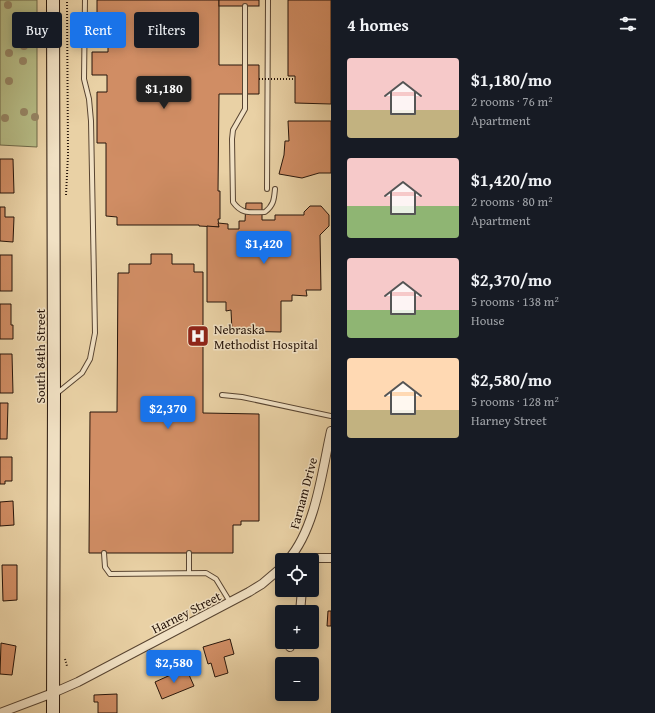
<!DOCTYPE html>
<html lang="en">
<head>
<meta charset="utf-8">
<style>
	body { margin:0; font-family:"Gentium Book Plus",serif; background:#242831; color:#f1f3f6; height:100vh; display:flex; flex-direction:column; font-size:15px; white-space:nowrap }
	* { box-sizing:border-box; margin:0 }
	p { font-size:13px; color:#9ea1a6 }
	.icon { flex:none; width:22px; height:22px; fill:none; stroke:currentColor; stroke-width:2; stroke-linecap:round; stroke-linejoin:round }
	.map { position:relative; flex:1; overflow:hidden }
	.panel { display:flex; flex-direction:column; background:#171b24; width:324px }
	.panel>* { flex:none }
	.hud { position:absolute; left:12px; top:12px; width:259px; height:36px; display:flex; gap:8px }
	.tools { position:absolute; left:275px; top:553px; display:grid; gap:8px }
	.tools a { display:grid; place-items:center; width:44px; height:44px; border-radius:4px; background:#171b24; box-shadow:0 2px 10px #0003; font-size:20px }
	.price { position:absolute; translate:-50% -34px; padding:0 9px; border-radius:4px; background:#1a73e8; color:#fff; font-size:13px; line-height:26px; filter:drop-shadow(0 1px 2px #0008) }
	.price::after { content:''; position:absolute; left:50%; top:24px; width:12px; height:9px; margin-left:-6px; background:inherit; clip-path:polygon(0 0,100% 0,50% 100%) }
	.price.current { background:#222; color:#fff }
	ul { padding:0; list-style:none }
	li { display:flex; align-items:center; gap:12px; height:100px; padding:0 16px }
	li span { display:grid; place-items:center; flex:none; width:112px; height:80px; border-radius:4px; color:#555 }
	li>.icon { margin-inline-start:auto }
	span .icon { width:48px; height:48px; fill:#fffc; stroke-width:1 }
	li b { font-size:17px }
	h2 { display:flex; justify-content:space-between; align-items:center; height:48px; padding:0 16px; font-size:17px }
	.chip { padding:0 14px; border-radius:4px; background:#171b24; box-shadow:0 2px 10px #0003; font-size:14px; line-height:36px }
	.chip.current { background:#1a73e8; color:#fff }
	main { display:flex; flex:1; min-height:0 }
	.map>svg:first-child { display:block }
	.green { fill:#b6bc86; stroke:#6e6848 }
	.building { fill:#d08d64; stroke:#27150a }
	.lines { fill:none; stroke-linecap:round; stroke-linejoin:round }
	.service-casing { stroke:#584431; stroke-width:6 }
	.minor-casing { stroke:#584431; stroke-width:10 }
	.secondary-casing { stroke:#27150a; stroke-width:14 }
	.path { stroke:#27150a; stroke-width:2; stroke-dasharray:1 2; stroke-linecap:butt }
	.service { stroke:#f1e1c4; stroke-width:4 }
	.minor { stroke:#f1e1c4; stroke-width:8 }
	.secondary { stroke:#f1e1c4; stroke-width:12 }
	.path-bridge { stroke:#27150a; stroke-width:2; stroke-dasharray:1 2; stroke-linecap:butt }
	.tree { fill:#968564 }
	.labels { text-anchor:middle; stroke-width:3; stroke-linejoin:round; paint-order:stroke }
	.poi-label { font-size:13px; fill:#27150a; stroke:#f1e1c4; text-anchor:start }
	.street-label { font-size:13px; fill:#27150a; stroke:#f1e1c4 }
</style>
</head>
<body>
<main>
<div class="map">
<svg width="331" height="713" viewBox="0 0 331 713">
	<rect width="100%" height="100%" fill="#e9d1a5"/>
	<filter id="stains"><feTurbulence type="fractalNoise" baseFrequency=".005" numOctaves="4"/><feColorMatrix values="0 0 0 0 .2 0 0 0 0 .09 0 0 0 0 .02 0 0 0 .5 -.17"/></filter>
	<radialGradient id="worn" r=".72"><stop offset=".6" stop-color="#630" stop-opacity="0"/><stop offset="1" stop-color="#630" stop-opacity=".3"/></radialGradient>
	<path class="green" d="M0 0H37V147L0 145Z"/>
	<g class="building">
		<path d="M97 0H219V65H259V94H219L218 191H220V219H218L219 227 199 226V225H117V217L106 216V143H97V92H107V75H92V52H108V21H97Z"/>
		<rect x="219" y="0" width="40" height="6"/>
		<path d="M288 0H331V104L295 103V76H288Z"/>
		<path d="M288 121H331V173H319L302 178 279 174 284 155 285 141H289Z"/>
		<path d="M0 159H13L14 193H0Z"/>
		<path d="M246 203H262V220H275V215H304V212L310 206H321L329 215V226L320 235 321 290H306L307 296 292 295V301H281V332L232 331 231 310 226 311V302H207V226L219 227 218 223 228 224V229H239V221H245Z"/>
		<path d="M0 207H5V217H14L13 242 0 241Z"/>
		<path d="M151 254H172V264H194V272H203V413L259 414V521H241V525H233V553H89L90 412H117L118 273H129V264H151Z"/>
		<rect x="0" y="255" width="12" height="36"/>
		<path d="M0 304H11V325H13V339H0Z"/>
		<path d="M0 354H12L13 393H0Z"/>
		<path d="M0 403H8L7 439H0Z"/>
		<path d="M0 457H12V481H5V484H0Z"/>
		<path d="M13 501 14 525 0 526V502Z"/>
		<path d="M2 565H17V600L3 601Z"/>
		<path d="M328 611H331V626H327Z"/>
		<path d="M230 639 234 654 224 657 228 673 215 677 211 663 208 664 203 647Z"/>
		<path d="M1 643 16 646 12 675 0 674Z"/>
		<path d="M186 668 194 686 162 699 155 682Z"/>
		<path d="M117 694V713H98V702H94V695Z"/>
	</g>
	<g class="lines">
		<g class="service-casing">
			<g id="service">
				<path d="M245 6V109L233 130 232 139 233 202C242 215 251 212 265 212 274 205 274 199 275 189"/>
				<path d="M267 189 268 0"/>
				<path d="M56 394 82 373 90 359 95 333 91 121 89 99 84 79 85 0"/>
				<path d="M222 395 242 397 331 416"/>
				<path d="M104 553 105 567 110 574 206 573 216 579 230 602"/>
				<path d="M189 553V573"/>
			</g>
		</g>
		<g class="minor-casing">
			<g id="minor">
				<path d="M290 558H331"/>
				<path d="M288 560C316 528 322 471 331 431"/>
				<path d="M300 612 302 590"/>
				<path d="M290 647 292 642"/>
				<path d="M0 713 53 693 78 682 249 592 262 584 282 567"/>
			</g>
		</g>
		<g class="secondary-casing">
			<path id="secondary" d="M53 0 54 395 53 713"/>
		</g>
		<g class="path">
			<path d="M66 195 68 155 67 0"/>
			<path d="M65 659 67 666"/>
		</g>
		<use href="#service" class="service"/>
		<use href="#minor" class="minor"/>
		<use href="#secondary" class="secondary"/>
		<path class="path-bridge" d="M259 79H295"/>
	</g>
	<g class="tree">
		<circle cx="8" cy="5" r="4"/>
		<circle cx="35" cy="37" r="4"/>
		<circle cx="24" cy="46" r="4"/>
		<circle cx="9" cy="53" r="4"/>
		<circle cx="23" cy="61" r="4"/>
		<circle cx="9" cy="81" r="4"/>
		<circle cx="24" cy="112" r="4"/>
		<circle cx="35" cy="117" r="4"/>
		<circle cx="5" cy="118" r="4"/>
	</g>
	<defs>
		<g id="hospital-square" transform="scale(1.15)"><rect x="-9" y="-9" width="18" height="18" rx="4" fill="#8f2418" stroke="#f1e1c4"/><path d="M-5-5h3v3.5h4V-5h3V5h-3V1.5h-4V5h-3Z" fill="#fff"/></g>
	</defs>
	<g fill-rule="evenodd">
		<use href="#hospital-square" x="198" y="336"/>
	</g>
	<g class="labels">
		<g class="poi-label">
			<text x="214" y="334">Nebraska<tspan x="214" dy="15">Methodist Hospital</tspan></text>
		</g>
		<g class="street-label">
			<text transform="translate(40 356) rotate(-90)" y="5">South 84th Street</text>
			<text transform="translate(303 493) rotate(-75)" y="5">Farnam Drive</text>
			<text transform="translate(186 612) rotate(-27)" y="5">Harney Street</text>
		</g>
	</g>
	<rect width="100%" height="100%" filter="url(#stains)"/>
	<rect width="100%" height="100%" fill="url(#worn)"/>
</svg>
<div class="tools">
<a><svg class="icon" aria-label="locate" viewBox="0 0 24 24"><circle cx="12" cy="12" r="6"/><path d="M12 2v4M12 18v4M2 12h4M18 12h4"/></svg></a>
<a>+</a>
<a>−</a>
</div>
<b class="price current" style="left:164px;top:110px">$1,180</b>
<b class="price" style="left:264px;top:265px">$1,420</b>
<b class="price" style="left:168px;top:430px">$2,370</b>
<b class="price" style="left:174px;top:684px">$2,580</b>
<div class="hud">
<a class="chip">Buy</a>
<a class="chip current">Rent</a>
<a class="chip">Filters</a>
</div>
</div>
<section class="panel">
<h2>4 homes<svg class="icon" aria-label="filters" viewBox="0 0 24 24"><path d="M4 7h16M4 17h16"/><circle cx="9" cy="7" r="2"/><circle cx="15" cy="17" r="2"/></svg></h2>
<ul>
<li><span style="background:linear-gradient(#f6c9c9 65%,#c2b280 0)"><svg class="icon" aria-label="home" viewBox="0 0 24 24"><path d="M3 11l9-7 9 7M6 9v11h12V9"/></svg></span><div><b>$1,180/mo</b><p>2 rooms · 76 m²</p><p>Apartment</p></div></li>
<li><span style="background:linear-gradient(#f6c9c9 60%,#8fb573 0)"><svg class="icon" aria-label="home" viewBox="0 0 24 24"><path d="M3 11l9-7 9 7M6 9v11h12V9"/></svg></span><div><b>$1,420/mo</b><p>2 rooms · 80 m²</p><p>Apartment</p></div></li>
<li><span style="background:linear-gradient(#f6c9c9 65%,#8fb573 0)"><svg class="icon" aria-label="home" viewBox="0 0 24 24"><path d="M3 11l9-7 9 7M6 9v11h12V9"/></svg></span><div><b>$2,370/mo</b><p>5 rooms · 138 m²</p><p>House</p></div></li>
<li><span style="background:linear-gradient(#ffd9b3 65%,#c2b280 0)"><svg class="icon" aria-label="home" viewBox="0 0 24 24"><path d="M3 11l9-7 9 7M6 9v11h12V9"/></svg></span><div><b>$2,580/mo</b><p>5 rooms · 128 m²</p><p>Harney Street</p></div></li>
</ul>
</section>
</main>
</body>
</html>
